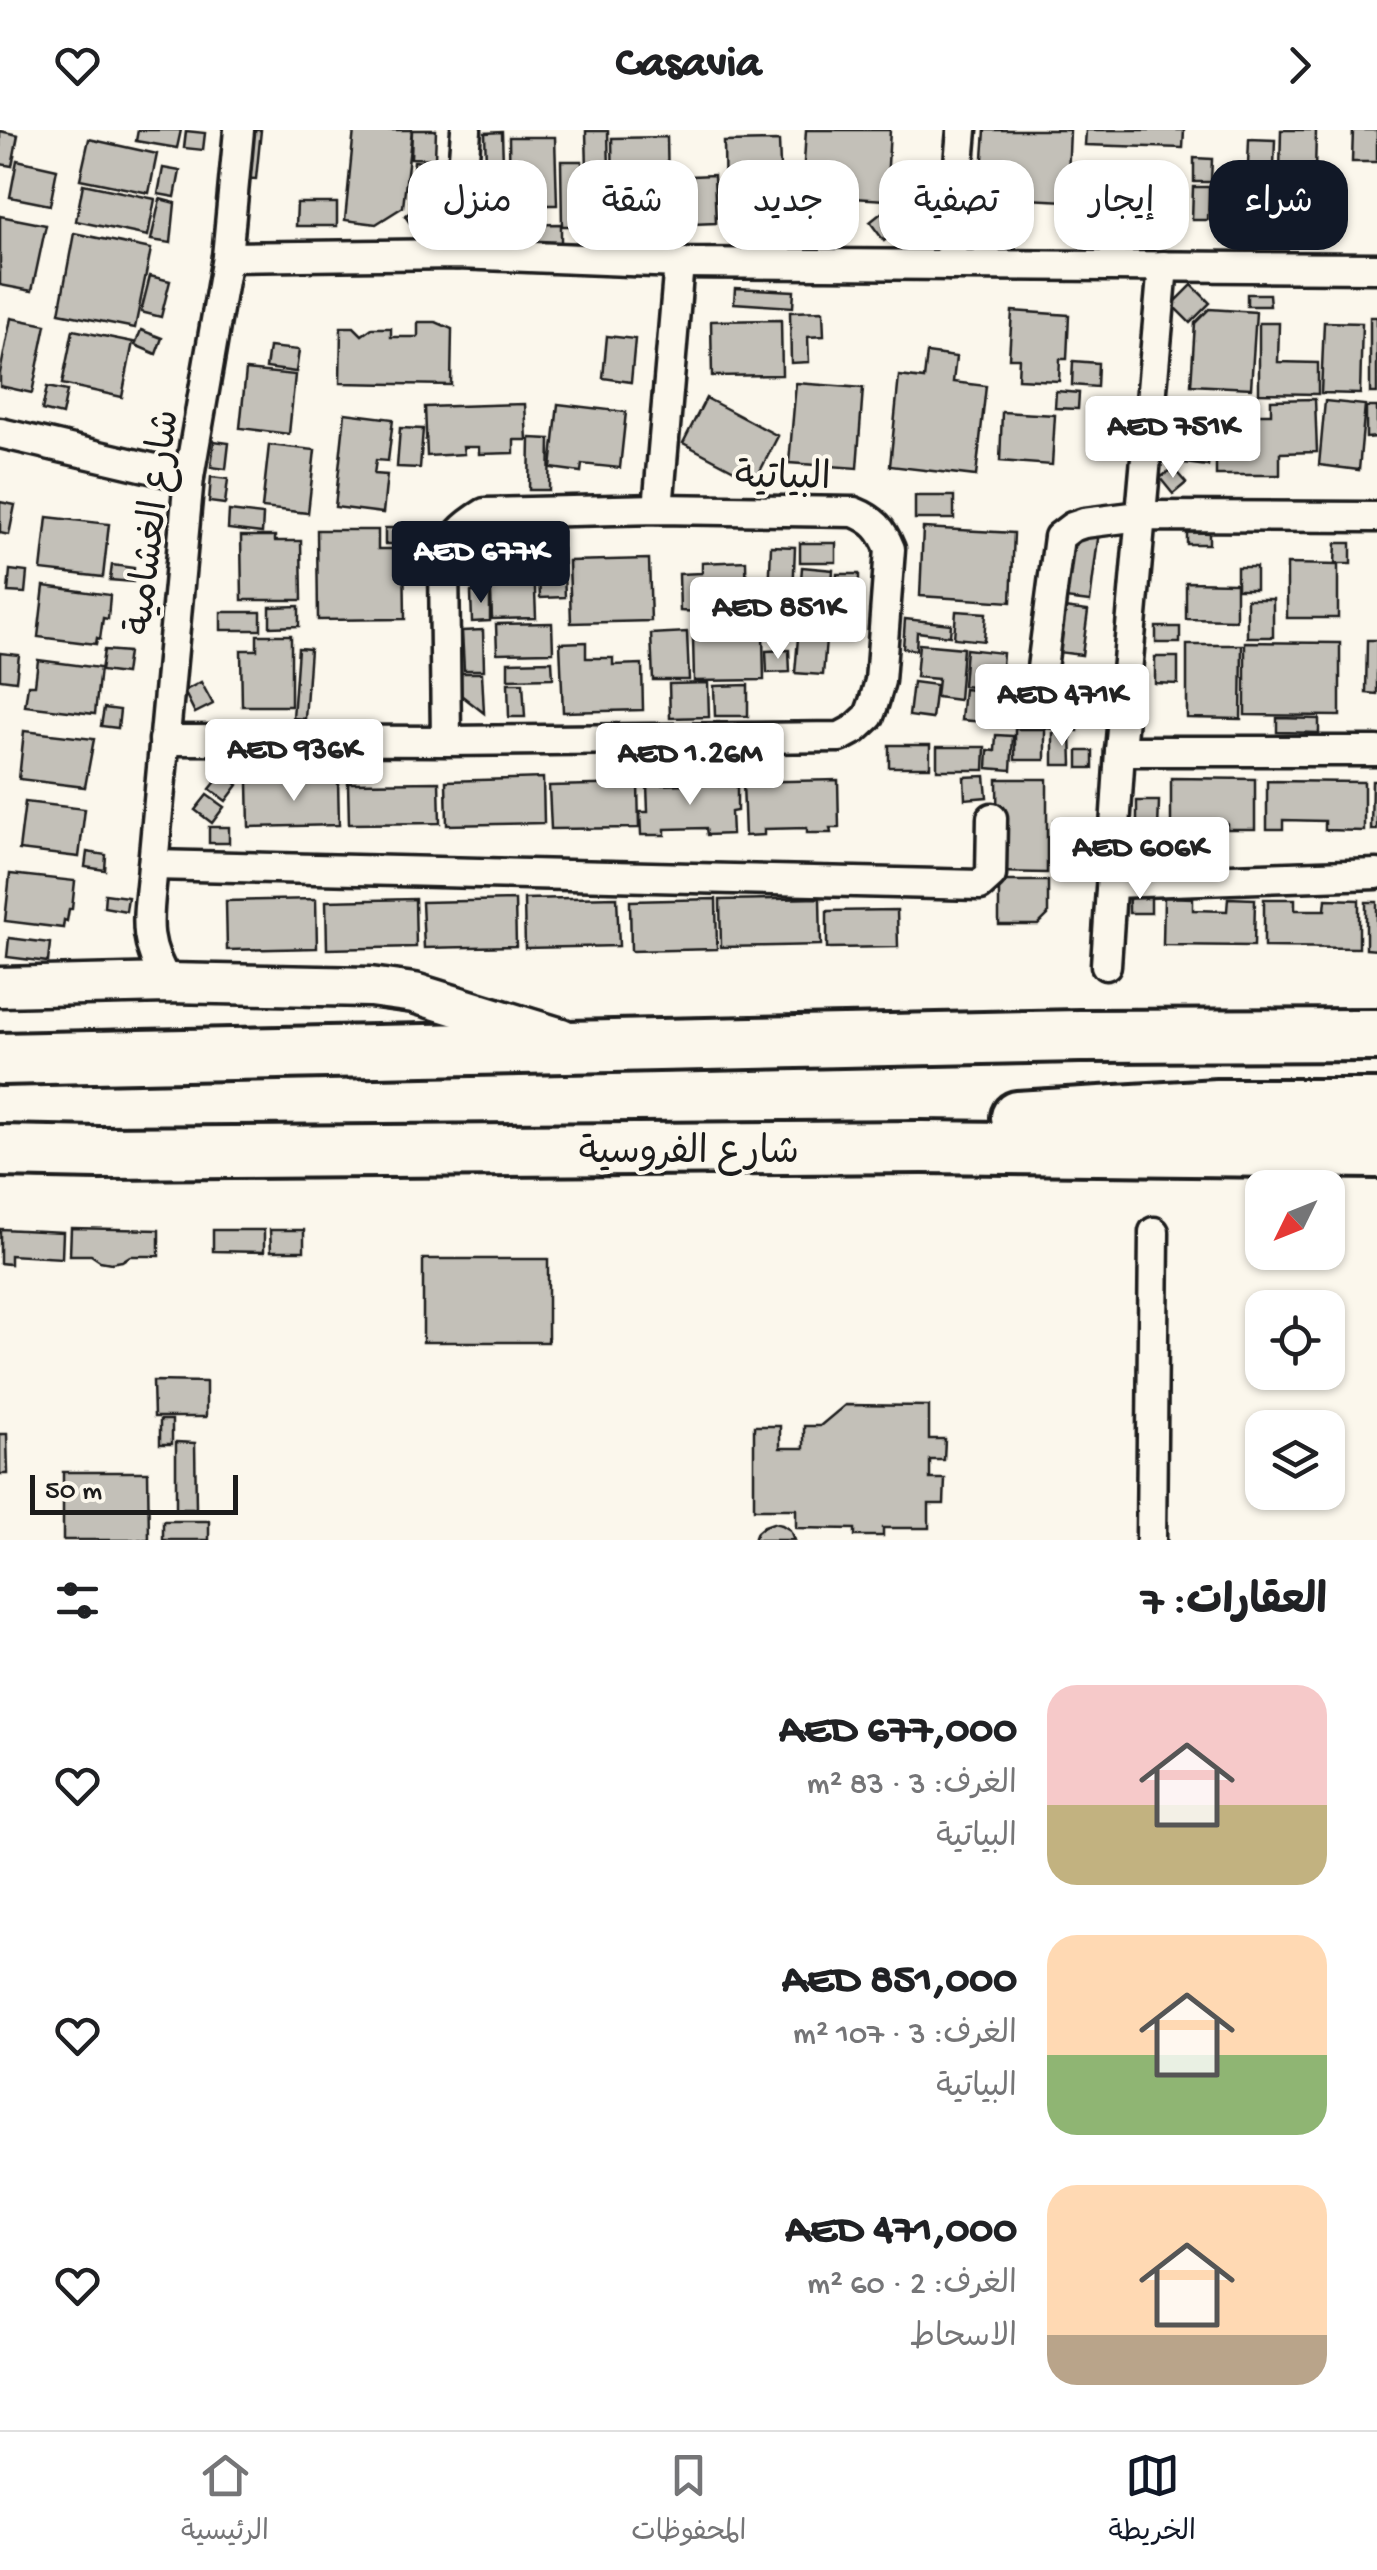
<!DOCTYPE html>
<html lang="ar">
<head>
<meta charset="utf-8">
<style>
	body { margin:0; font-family:"Gochi Hand","Playpen Sans Arabic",sans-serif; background:#f6f6f6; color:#202124; direction:rtl; height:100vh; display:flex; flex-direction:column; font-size:38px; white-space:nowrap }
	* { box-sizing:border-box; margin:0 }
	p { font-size:32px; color:#757577 }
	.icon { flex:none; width:55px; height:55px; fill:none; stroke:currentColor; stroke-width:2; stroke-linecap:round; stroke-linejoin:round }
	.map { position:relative; height:1410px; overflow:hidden; direction:ltr }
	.sheet { display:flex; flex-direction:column; background:#fff; flex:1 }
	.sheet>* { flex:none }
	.top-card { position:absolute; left:30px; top:30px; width:1318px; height:90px; direction:rtl; display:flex; gap:20px }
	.needle { width:65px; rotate:227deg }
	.buttons { position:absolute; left:1245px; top:1040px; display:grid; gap:20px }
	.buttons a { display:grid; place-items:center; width:100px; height:100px; border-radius:20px; background:#fff; box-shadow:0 2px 8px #0004; font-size:50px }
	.scale { position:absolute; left:30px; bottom:25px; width:208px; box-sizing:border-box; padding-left:10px; border:5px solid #1c1c1c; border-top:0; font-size:28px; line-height:35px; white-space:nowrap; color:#1c1c1c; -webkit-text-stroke:8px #fbf7ec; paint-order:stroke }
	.price { position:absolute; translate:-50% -85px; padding:0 22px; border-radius:10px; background:#fff; color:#222; font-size:32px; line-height:65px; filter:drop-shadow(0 2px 5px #0008) }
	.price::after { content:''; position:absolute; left:50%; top:60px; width:30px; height:22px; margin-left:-15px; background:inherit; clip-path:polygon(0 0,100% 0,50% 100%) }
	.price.selected { background:#111827; color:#fff }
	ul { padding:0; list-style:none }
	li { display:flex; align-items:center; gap:30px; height:250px; padding:0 50px }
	li span { display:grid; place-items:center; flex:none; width:280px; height:200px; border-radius:30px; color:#555 }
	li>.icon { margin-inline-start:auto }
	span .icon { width:120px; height:120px; fill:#fffc; stroke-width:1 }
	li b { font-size:42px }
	h2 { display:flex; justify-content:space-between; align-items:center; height:120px; padding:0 50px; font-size:42px }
	.pill { padding:0 35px; border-radius:30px; background:#fff; box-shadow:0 2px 8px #0004; font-size:35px; line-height:90px }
	.pill.selected { background:#111827; color:#fff }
	header { display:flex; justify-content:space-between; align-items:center; height:130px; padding:0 50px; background:#fff; font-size:45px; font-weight:800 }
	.tab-bar { display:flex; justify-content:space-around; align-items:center; height:140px; border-top:2px solid #e0e0e0; background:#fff; font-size:28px; color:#757577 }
	.tab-bar a { display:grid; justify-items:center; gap:5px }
	.tab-bar .selected { color:#111827 }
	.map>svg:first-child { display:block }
	.building { fill:#c3c0b8; stroke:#1c1c1c; stroke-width:2.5 }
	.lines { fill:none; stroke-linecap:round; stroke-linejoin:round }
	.street-casing { stroke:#1c1c1c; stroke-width:35 }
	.secondary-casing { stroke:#1c1c1c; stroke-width:45 }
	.highway-casing { stroke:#1c1c1c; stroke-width:58 }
	.street { stroke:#fbf7ec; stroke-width:28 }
	.secondary { stroke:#fbf7ec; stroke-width:38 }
	.highway { stroke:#fbf7ec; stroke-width:50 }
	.labels { text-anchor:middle; stroke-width:8; stroke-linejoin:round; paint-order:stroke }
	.street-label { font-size:38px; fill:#1c1c1c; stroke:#fbf7ec }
</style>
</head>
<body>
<header><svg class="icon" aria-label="forward" viewBox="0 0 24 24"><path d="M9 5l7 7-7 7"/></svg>Casavia<svg class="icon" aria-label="heart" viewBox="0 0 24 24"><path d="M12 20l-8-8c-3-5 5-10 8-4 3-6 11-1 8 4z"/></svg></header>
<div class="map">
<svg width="1377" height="1410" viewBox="0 0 1377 1410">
	<rect width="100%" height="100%" fill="#fbf7ec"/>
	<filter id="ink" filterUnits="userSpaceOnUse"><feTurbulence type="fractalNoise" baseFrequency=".01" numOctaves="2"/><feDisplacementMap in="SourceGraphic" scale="20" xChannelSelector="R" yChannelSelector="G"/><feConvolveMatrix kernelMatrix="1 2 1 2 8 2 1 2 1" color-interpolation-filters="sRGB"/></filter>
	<g filter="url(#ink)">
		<g class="building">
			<path d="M138 0H181L177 18 136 11Z"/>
			<path d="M245 0H261L256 49 240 48Z"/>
			<path d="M354 0H412L403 77 376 94 345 90Z"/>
			<path d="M412 0H436L435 29 411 28Z"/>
			<path d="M806 0H890L886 70 802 65Z"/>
			<path d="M985 0H1070L1067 71 1005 68 1002 75 997 81 989 82 982 80 977 74 975 66 976 42H982Z"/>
			<path d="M1086 0H1184L1183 18 1085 15Z"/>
			<path d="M1281 0H1316L1315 44 1280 43Z"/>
			<path d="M1353 0H1377V32H1352Z"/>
			<path d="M0 1 18 5 12 36 0 34Z"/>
			<path d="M186 1 205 3 203 20 184 18Z"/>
			<path d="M586 1H608L609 41H587Z"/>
			<path d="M502 2 503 34H486L485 3Z"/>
			<path d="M509 7H555L557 75H510Z"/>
			<path d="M667 7 668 56 613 57 612 8Z"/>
			<path d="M89 9 157 24 149 63 80 49Z"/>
			<path d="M1249 9 1275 10 1274 36 1248 35Z"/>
			<path d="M779 11 781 60H786L787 79 725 81 724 12Z"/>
			<path d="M1194 28 1212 29 1211 52H1194Z"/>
			<path d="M17 30 57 39 50 75 10 67Z"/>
			<path d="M414 31 433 33 429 72 410 71Z"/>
			<path d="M561 31H582L584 96H562Z"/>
			<path d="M1248 35 1273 36 1272 64 1247 63Z"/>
			<path d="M163 38 180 41 175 67 158 64Z"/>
			<path d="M481 38H500L501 75H482Z"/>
			<path d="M1073 41 1106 42 1105 86 1072 85Z"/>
			<path d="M714 45 716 93 692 94 691 46Z"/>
			<path d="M1288 49 1326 51V69L1288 67Z"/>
			<path d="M83 54 155 69 148 106 76 91Z"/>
			<path d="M1193 57H1209L1208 90H1192Z"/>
			<path d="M904 65 919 84 884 111 870 92Z"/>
			<path d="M160 69 175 73 171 113 151 110Z"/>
			<path d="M670 71 673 96 651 98 649 73Z"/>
			<path d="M297 73H337V96H296Z"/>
			<path d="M422 73 431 87 414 99 405 86Z"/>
			<path d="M481 76 503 95 561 94V114H509L473 84Z"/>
			<path d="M619 76 637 77 636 96H619Z"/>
			<path d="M791 79 815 80 814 98 790 96Z"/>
			<path d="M0 86 46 95 32 161 0 155Z"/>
			<path d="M74 103 151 119 135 198 59 183Z"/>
			<path d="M150 146 170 151 161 187 141 182Z"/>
			<path d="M1192 155 1210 173 1190 193 1172 175Z"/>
			<path d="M735 158 794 161 793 177 734 173Z"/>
			<path d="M1247 164H1269L1270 176H1247Z"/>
			<path d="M1209 179 1256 182 1251 258 1191 255 1195 193Z"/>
			<path d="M823 181 824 206 808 207 809 232 791 233 790 182Z"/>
			<path d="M1012 181 1069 185 1067 229H1060L1059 251 1018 249 1019 228H1009Z"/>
			<rect x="1370" y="187" width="7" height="76"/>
			<path d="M11 188 46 195 32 263 0 256V243Z"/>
			<path d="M781 190 782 245 712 246 711 191Z"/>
			<path d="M418 192H436L452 199 451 255 340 253 341 197H354L362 205 372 198H391V207H418Z"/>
			<path d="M1324 192 1362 193 1360 264 1321 263Z"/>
			<path d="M1259 193H1279L1278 232 1318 233V264L1259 263Z"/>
			<path d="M73 200 133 212 122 267 62 254Z"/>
			<path d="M141 200 162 208 156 224 135 215Z"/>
			<path d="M607 206 635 209 631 252 603 248Z"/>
			<path d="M269 217 299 220 296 242 266 238Z"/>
			<path d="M927 223 956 227 953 252 986 256 976 346 890 336 899 246 924 249Z"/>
			<path d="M1073 231 1098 233 1097 257 1072 255Z"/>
			<path d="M246 240 295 245 289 304 240 298Z"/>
			<path d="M796 253 863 258 857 338 789 333Z"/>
			<path d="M47 257 67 261 62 285 42 280Z"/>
			<path d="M1056 261 1079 263 1078 279 1055 278Z"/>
			<path d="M706 268 778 306 755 351 683 313Z"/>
			<path d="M1315 269 1317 322 1280 323V345H1216V284H1271V270Z"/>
			<path d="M1325 271 1365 275 1359 340 1319 335Z"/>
			<path d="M525 274 527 310H514V323L479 324V317H463L464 324 427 326 425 277Z"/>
			<path d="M558 274 626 282 620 338 582 334 581 342 551 338Z"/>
			<path d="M1366 277H1377V307L1366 308Z"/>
			<path d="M1002 282 1055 285 1052 335 1000 331Z"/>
			<path d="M345 283 393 289 388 331 376 330 374 344 387 345 383 383 335 377Z"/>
			<path d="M400 298 423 299 420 338 397 337Z"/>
			<path d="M1186 303 1211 305 1208 336 1184 333Z"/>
			<path d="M530 308 550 309 549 360H529Z"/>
			<path d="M214 311 229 313 226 339 211 337Z"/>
			<path d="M269 315 315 320 308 383 262 378Z"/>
			<path d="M1173 338 1186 353 1173 364 1160 348Z"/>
			<path d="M211 347 228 349 225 374 209 372Z"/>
			<rect x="915" y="366" width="39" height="23"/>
			<path d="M0 372 15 375 9 405 0 403Z"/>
			<path d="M229 381 263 385 262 403 228 399Z"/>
			<path d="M47 387 109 394 103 447 41 440Z"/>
			<rect x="385" y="398" width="36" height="16"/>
			<path d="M923 398 1014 403 1011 472 920 466Z"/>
			<path d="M1074 398 1099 401 1090 472 1065 469Z"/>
			<path d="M317 400H378V419H404L405 489 318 490Z"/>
			<path d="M1187 402 1209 403V414H1187Z"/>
			<path d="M241 406H275V411H301L302 470H242Z"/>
			<path d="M532 412V432L505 433 504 413Z"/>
			<rect x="800" y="413" width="36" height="19"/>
			<path d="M1336 413H1351V434H1335Z"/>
			<path d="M771 416 795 417 792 491 768 490Z"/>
			<path d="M563 419 565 467 540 468 538 420Z"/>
			<path d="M649 429 651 491 571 493 569 431Z"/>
			<path d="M746 431 747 486 726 487V483L680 481 679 444 702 443V433Z"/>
			<path d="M1287 434 1338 435V488H1287Z"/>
			<path d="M112 435 134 438 133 452 110 450Z"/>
			<path d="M534 435 536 488 492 489 490 436Z"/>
			<path d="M802 437 833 440 829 494 798 491Z"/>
			<rect x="1237" y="437" width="19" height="22"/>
			<path d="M10 440 27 442 25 463 8 462Z"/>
			<path d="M837 444H859L858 503 835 502Z"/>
			<path d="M1186 452 1236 453V490L1186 489Z"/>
			<path d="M44 456 110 465 108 489 103 488 100 509 97 508 96 514 38 507Z"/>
			<path d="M490 461V491L472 492 471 462Z"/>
			<rect x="1247" y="469" width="26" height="38"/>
			<path d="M299 476V496L270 497V477Z"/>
			<path d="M1064 478 1088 481 1082 525 1058 522Z"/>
			<path d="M956 481 986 483 984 511 954 508Z"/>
			<rect x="221" y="482" width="40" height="18"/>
			<path d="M905 489 951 494 950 506 917 502 916 520 903 518Z"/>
			<path d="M552 493 553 522 497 523 496 494Z"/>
			<path d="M799 496 827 498 823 545 795 543Z"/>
			<rect x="1156" y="497" width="24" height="16"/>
			<path d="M483 500 484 540H464L462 501Z"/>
			<path d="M687 502 689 550H653L651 504Z"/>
			<path d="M763 504 764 550 694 551 693 506Z"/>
			<path d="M257 505H291V576H242L241 520H257Z"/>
			<path d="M1367 510H1377V564L1366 563Z"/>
			<path d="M586 512V528H613V535L642 534 643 580 563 582 560 513Z"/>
			<path d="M1245 512 1340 513V586L1245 585Z"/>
			<path d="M919 514 963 518 959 570 936 567 938 549 916 547Z"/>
			<path d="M1187 515H1242L1241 589 1187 588Z"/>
			<path d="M298 518 310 519 305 589 293 588Z"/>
			<path d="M966 519 1003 523 1000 560 963 556Z"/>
			<path d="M104 520 128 522 125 544 101 541Z"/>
			<path d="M789 520 790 542 767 543 766 521Z"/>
			<path d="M0 523 19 525 16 551 0 549Z"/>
			<path d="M1155 527H1178V554L1155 553Z"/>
			<path d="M38 530 100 538 95 584 25 576 28 555H35Z"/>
			<path d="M552 531 553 548 508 549V532Z"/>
			<path d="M460 543H482L484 583 461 565Z"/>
			<path d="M201 552 213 574 195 583 184 561Z"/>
			<path d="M913 552 936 555 932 589 909 586Z"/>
			<path d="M508 553H523L525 587H509Z"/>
			<path d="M708 553 709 587 670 588 669 554Z"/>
			<path d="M748 555V586H715L714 556Z"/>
			<path d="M964 559 998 563 996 593 961 590Z"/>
			<path d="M1048 570 1080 573 1078 601 1045 598Z"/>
			<path d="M104 578 120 580 118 598 101 596Z"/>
			<path d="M1277 588 1319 589V603L1277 602Z"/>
			<rect x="1015" y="599" width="30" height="31"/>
			<path d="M24 601 94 609 85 657 19 649Z"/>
			<path d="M1053 603H1071L1072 635H1053Z"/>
			<path d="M996 605 1013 606 1011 640 987 638 988 620 995 621Z"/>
			<rect x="889" y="615" width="41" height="22"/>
			<path d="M937 617H985L984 640H937Z"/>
			<rect x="1078" y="621" width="15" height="17"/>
			<path d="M223 643 238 655 226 671 210 659Z"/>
			<path d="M985 646 987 667 965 669 964 647Z"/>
			<path d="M543 648 544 693 447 695 446 651Z"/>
			<path d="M1171 648 1255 649V699H1227V693H1186L1187 699 1171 698Z"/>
			<path d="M997 649H1047V743L998 742Z"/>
			<path d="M338 650 339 695 249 697 248 652Z"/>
			<path d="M838 650 839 698H830L831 703H807V698L764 699V705L745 706 743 652Z"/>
			<path d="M1267 651 1364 652V701L1325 700V691L1283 690V699H1267Z"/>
			<path d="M1372 651H1377V700H1371Z"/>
			<path d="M439 652 440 693 349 694 348 653Z"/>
			<path d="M737 653V681L731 682 732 704 707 705 706 698 665 699V705H641L640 682H648L647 655Z"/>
			<path d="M638 654 639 698 551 699 549 656Z"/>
			<path d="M207 665 224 677 212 693 195 680Z"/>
			<path d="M1137 671H1159L1158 700 1137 699Z"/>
			<path d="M25 672 85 679 79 727 19 720Z"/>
			<path d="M1070 689 1072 708 1056 709 1054 690Z"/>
			<rect x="209" y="697" width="20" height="16"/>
			<path d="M87 722 106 725 105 740 85 737Z"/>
			<path d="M10 744 75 751 72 779H69L67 791 64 790 63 798 5 791Z"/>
			<path d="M999 751H1048V785L1038 795H999Z"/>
			<path d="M1129 760 1151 761V783H1129Z"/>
			<path d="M105 764 128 767 126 781 104 777Z"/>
			<path d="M617 767 619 816 525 818 524 769Z"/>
			<path d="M1164 767 1193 768V780L1227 781 1228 768 1255 769 1254 816 1163 815Z"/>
			<path d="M820 768 821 815 721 817 720 770Z"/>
			<path d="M316 769 317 818 227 820 226 771Z"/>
			<path d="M415 769 416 817 327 819 326 771Z"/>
			<path d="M716 769 717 819 631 821 630 771Z"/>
			<path d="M1264 769H1295V780H1325L1326 769 1359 770V818L1264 817Z"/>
			<path d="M515 770 516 816 424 818 422 772Z"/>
			<path d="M1366 772H1377V820L1366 819Z"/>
			<path d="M897 780 898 817 827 818V781Z"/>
			<path d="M9 808 50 813 48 832 7 827Z"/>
			<path d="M71 1098 159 1100V1126H130L122 1131 111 1133 100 1131 91 1125H70Z"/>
			<path d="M0 1099 63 1102 62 1128 10 1125V1134L0 1133Z"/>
			<path d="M213 1100H264V1122L213 1121Z"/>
			<path d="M270 1100H304V1121H271Z"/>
			<rect x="423" y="1129" width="125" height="83"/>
			<path d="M153 1251 206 1252V1287H154Z"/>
			<path d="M845 1275 929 1276V1309H945L944 1330H930V1349H945L944 1374H929V1398H883V1406H855V1399L796 1398V1379H754V1296H780V1318H804V1296H820Z"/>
			<rect x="160" y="1290" width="12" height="24"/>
			<path d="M0 1304H7L8 1344H0Z"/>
			<path d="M176 1312 195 1313 196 1379H176Z"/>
			<path d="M63 1342H148L149 1410H63Z"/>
			<rect x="163" y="1391" width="46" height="19"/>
			<path d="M773 1393 782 1395 790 1400 794 1410H754L757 1402 764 1396Z"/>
		</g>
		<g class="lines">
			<g class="street-casing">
				<g id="street">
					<path d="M457 124 466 0"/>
					<path d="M227 127 457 124 679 133 1377 138"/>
					<path d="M950 135 962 0"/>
					<path d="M0 303 189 347"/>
					<path d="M658 379 679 133"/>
					<path d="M1038 569 1059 407 1072 397 1084 393 1140 386 1377 387"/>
					<path d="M164 610 446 611 840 607 855 599 869 586 874 572 880 551 890 419C882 399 874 390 854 382L658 379 485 383C462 397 453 406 444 431L446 611"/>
					<path d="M1120 621H1377"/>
					<path d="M153 735 980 755 991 745 992 688"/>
					<path d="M1112 753 1377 744"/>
					<path d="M1106 835 1120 621 1163 136"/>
					<path d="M168 853C140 808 149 785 153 735L189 347 227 127 239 0"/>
					<path d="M1151 1410 1154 1102"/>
				</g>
			</g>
			<g class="secondary-casing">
				<path id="secondary" d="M0 857 168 853 370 857 414 863 561 908"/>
			</g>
			<g class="highway-casing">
				<g id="highway">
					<path d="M0 929 1080 906 1377 905"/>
					<path d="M1017 987 1217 975H1377"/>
					<path d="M0 1021 99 1023 922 1017 1377 1022"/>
				</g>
			</g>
			<use href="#street" class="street"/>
			<use href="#secondary" class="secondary"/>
			<use href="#highway" class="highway"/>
		</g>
	</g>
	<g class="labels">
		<g class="street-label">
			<text transform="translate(783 344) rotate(1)" y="13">البياتية</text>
			<text transform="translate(150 392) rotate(-83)" y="13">شارع الغشامية</text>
			<text x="689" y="1032">شارع الفروسية</text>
		</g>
	</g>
</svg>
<div class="buttons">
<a><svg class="needle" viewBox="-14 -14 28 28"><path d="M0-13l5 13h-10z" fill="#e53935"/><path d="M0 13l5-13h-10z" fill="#757577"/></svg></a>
<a><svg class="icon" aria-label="locate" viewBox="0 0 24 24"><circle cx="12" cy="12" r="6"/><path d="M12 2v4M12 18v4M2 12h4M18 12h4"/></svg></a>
<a><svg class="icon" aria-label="layers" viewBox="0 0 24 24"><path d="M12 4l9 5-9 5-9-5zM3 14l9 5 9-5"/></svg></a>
</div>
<div class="scale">50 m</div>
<b class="price" style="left:1173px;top:351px">AED 751K</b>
<b class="price selected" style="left:481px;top:476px">AED 677K</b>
<b class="price" style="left:778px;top:532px">AED 851K</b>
<b class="price" style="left:1062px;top:619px">AED 471K</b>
<b class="price" style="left:294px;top:674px">AED 936K</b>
<b class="price" style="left:690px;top:678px">AED 1.26M</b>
<b class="price" style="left:1140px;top:772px">AED 606K</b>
<div class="top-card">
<a class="pill selected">شراء</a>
<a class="pill">إيجار</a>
<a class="pill">تصفية</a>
<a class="pill">جديد</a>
<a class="pill">شقة</a>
<a class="pill">منزل</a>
</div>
</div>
<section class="sheet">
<h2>العقارات: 7<svg class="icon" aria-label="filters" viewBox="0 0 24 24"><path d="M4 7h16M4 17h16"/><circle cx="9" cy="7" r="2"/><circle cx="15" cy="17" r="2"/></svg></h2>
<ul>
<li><span style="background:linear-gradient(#f6c9c9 60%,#c2b280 0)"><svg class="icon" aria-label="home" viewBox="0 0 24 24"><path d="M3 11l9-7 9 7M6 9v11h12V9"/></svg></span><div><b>AED 677,000</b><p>الغرف: 3 · 83 m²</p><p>البياتية</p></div><svg class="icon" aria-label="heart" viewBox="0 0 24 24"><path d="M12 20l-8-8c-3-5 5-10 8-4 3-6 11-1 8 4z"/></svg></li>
<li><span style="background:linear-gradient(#ffd9b3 60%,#8fb573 0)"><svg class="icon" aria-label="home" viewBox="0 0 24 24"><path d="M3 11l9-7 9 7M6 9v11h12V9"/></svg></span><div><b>AED 851,000</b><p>الغرف: 3 · 107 m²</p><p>البياتية</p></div><svg class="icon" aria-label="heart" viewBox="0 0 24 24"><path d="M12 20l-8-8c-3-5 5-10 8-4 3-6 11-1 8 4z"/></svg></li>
<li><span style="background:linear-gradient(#ffd9b3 75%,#b9a48a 0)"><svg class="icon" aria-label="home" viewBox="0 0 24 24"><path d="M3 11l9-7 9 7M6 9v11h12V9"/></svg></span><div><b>AED 471,000</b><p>الغرف: 2 · 60 m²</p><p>الاسحاط</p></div><svg class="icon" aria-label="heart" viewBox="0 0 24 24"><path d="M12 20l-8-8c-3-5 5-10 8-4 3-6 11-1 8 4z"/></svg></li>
</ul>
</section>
<nav class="tab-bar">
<a class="selected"><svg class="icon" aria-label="map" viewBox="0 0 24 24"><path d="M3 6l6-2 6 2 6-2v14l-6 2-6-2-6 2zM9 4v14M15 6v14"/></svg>الخريطة</a>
<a><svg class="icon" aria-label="saved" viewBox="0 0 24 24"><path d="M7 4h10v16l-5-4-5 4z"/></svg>المحفوظات</a>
<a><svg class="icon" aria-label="home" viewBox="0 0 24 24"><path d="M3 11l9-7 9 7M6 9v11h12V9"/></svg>الرئيسية</a>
</nav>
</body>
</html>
